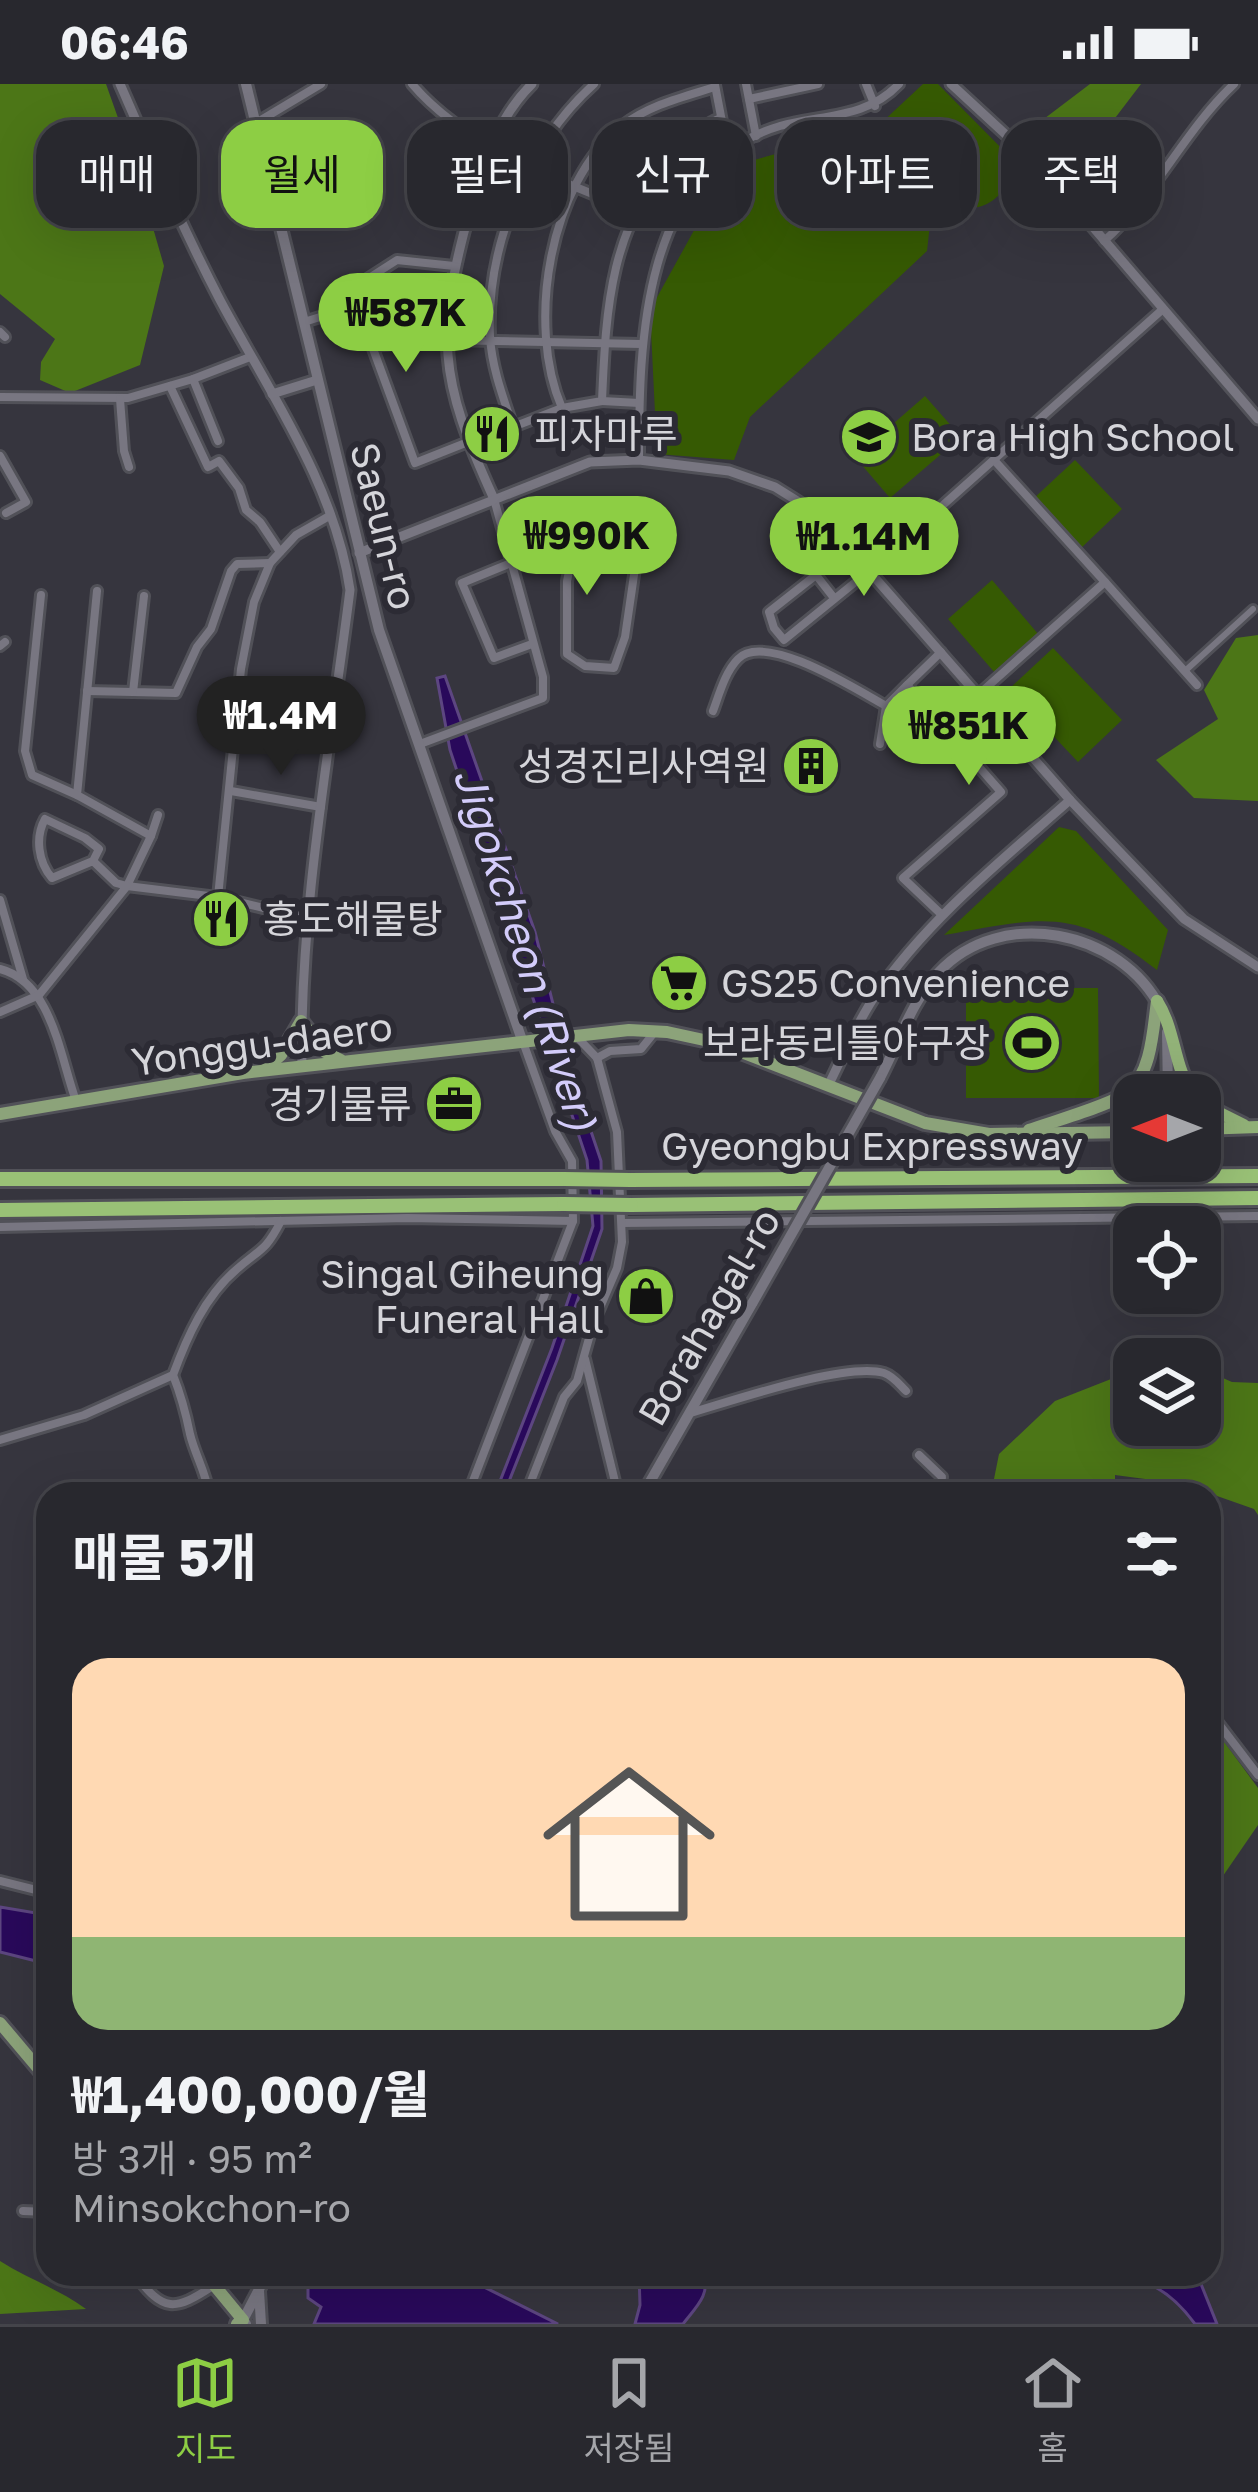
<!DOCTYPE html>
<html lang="ko">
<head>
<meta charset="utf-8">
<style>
	body { margin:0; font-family:"Golos Text","Noto Sans KR",sans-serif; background:#303036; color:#f1f3f6; height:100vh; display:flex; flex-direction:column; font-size:45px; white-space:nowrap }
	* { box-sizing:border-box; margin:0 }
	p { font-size:39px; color:#a5a6aa }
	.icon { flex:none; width:66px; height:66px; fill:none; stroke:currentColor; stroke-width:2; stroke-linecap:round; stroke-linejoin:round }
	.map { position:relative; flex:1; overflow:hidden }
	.panel { position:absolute; left:36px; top:1398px; width:1185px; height:804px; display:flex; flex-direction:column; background:#28282e; border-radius:36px; box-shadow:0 12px 48px #0002,0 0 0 3px #44444a }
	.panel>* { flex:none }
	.banner { position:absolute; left:36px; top:36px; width:1188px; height:108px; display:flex; gap:24px }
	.needle { width:78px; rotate:270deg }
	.fabs { position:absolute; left:1113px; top:990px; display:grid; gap:24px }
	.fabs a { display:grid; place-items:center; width:108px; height:108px; border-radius:24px; background:#28282e; box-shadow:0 12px 48px #0002,0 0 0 3px #44444a; font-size:60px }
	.price { position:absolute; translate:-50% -102px; padding:0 27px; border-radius:42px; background:#8dce44; color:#111; font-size:39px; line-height:78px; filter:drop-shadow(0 3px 6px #0008) }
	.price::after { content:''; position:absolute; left:50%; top:72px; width:36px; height:27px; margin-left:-18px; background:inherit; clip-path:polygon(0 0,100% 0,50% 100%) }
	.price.on { background:#222; color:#fff }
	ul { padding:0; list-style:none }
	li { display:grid; align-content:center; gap:24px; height:636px; padding:0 36px }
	li span { display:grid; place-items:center; height:372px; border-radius:36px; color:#555 }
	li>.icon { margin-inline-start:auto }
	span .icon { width:216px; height:216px; fill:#fffc; stroke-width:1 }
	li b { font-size:51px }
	h2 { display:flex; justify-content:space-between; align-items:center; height:144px; padding:0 36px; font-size:51px }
	.tag { padding:0 42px; border-radius:36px; background:#28282e; box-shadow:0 12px 48px #0002,0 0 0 3px #44444a; font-size:42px; line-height:108px }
	.tag.on { background:#8dce44; color:#111 }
	.status { display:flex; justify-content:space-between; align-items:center; height:84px; padding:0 60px; background:#28282e; direction:ltr }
	.status svg { height:33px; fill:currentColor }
	.dock { display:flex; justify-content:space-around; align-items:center; height:168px; border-top:3px solid #44444a; background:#28282e; font-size:33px; color:#a5a6aa }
	.dock a { display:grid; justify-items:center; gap:6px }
	.dock .on { color:#8dce44 }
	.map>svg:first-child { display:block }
	.green { fill:#365a03 }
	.forest { fill:#4c7617 }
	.water { fill:#29095b; stroke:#5d4681; stroke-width:3 }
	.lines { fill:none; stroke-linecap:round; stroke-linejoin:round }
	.pedestrian-casing { stroke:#515158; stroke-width:12 }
	.minor-casing { stroke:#515158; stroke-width:14 }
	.tertiary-casing { stroke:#515158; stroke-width:15 }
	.secondary-casing { stroke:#515158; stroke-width:16 }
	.primary-casing { stroke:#515158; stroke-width:18 }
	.trunk-casing { stroke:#515158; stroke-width:18 }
	.motorway-casing { stroke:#515158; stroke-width:20 }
	.pedestrian { stroke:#787681; stroke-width:6 }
	.minor { stroke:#787681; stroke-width:8 }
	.tertiary { stroke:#787681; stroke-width:9 }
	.secondary { stroke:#787681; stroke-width:10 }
	.primary { stroke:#8ca37a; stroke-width:12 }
	.trunk { stroke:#92b278; stroke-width:12 }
	.motorway { stroke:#99c176; stroke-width:14 }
	.secondary-bridge-casing { stroke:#515158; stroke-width:16; stroke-linecap:butt }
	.motorway-bridge-casing { stroke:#515158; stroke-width:20; stroke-linecap:butt }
	.secondary-bridge { stroke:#787681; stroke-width:10 }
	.motorway-bridge { stroke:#99c176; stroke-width:14 }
	.labels { text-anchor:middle; stroke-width:12; stroke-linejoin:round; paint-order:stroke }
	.poi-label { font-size:39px; fill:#d5d5da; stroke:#2c2b34; text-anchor:start }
	.street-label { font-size:39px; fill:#d5d5da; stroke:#2c2b34 }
	.water-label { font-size:42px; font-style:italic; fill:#d3ccfa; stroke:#2c2b34 }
</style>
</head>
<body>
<div class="status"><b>06:46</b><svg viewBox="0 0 49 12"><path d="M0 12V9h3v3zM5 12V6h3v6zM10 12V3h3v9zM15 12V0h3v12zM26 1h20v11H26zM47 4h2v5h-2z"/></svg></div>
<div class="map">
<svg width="1258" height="2240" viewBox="0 0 1258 2240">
	<rect width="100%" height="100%" fill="#36353e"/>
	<g class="green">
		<path d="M923 0H938L1022 85C991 120 991 128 943 123L930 140 927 167 750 333 734 376 657 370 650 226 729 83 879 41Z"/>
		<path d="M925 312 961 353 890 414 855 373Z"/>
		<path d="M1075 376 1122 425 1079 466 1032 416Z"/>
		<path d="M992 496 1039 551 995 589 948 535Z"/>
		<path d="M1053 564 1122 636 1078 678 1009 605Z"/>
		<path d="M1059 743 1076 747 1168 846 1157 886C1074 821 1041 834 944 851Z"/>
		<path d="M966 904H1098L1099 1014H966Z"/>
	</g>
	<g class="forest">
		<path d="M0 0H106L123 48 110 64 113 84 109 105 127 129 151 137 164 182 140 281 70 309 40 296 41 278 55 255 0 210Z"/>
		<path d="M1090 0H1141L1109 42 1084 110 1024 50Z"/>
		<path d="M1258 551V717L1194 714 1156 676 1218 635 1204 606 1236 554Z"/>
		<path d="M1200 1284 1232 1298 1258 1299V1431L1254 1425 1183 1400 1115 1391V1410H991L999 1370 1055 1317 1134 1286V1341H1200Z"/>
		<path d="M1209 1637 1258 1704V1741L1214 1805 1209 1807Z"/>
		<path d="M0 2177C28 2195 59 2205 86 2225L0 2230Z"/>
	</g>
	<g class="water">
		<path d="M445 592 535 848 567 976 601 1077 602 1145 557 1276 504 1410H495L552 1264 593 1142 587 1076 450 666 437 594Z"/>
		<path d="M0 1823 48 1831V1880L0 1868Z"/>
		<path d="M295 2190H458L558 2240H314L321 2223 308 2214V2200Z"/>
		<path d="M639 2190H703C712 2210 694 2225 683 2240H635L640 2221Z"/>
		<path d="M934 2190H1197L1217 2240H1195C1144 2170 1096 2197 1026 2201 996 2203 963 2200 934 2190Z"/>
	</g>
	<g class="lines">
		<g class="pedestrian-casing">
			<path id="pedestrian" d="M1185 587 1253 525"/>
		</g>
		<g class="minor-casing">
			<g id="minor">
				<path d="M412 0C474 73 585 104 670 142"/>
				<path d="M594 0C527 60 486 163 490 253 492 284 503 313 513 343L562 324 602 317C606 223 610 139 678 67 691 54 703 40 721 34"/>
				<path d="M746 0 756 52"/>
				<path d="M866 0 875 22"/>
				<path d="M715 1 728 69"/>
				<path d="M749 15 818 0"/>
				<path d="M256 39 321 0"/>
				<path d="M1104 157C1156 111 1184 47 1234 0"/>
				<path d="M358 201 372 262 415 379 468 358"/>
				<path d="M304 238 336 228 358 201 397 176 454 182"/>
				<path d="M0 248 5 253"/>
				<path d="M372 262 445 256 641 260"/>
				<path d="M193 295 218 357"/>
				<path d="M170 302 208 383 219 377 239 404 246 426 260 438 280 468"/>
				<path d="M0 313 128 314 193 295 250 273"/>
				<path d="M120 315 124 367 129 383"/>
				<path d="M602 317 639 319"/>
				<path d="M562 324C526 241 549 99 622 42 649 21 683 13 715 3"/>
				<path d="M0 372 26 418 6 429"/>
				<path d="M639 376C639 260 641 83 780 42 823 30 866 35 899 0"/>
				<path d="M994 376 1105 498"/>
				<path d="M579 440 567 497V570L585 582 614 584 625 553 643 429"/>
				<path d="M511 479 462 499 494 574 532 560"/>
				<path d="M97 507 77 711 151 752 127 802 217 813"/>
				<path d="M41 511 25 667 32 691 77 711"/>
				<path d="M144 512 133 608 176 609 197 563 211 545 231 487 237 480 270 479"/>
				<path d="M834 514 816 491 769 528 774 544 784 556 869 487 1163 225"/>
				<path d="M0 562 5 558"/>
				<path d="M941 568 907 601 1001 708 903 794 941 830"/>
				<path d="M87 607 133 608"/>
				<path d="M978 611 1105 498 1197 601"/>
				<path d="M713 627C719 611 725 588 738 575 765 547 857 606 886 622"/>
				<path d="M420 660 543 614V593L494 415"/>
				<path d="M880 660 886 622 907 601"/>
				<path d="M231 707 321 723"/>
				<path d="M151 752 158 731"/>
				<path d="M0 816 23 895"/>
				<path d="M309 835 218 813 241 585 254 518 270 479 296 451 331 431"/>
				<path d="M0 885C52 898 60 973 76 1017"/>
				<path d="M0 928 39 911 127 802 116 799 93 777 52 794C38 778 35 753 45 735L85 754 99 765 93 777"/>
				<path d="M577 953 597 974"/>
				<path d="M597 974 610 967 641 965 653 950"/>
				<path d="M622 1139 1258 1132"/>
				<path d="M0 1143 407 1134 573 1137 572 1077 555 1047 523 958"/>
				<path d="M585 1275 618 1410"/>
				<path d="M173 1291C181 1311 186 1330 190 1350 195 1371 206 1388 209 1410"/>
				<path d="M690 1329C732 1317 845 1278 884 1289 893 1292 899 1300 906 1307"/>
				<path d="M0 1356 84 1331 173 1291C187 1253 205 1212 237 1185 261 1164 265 1168 281 1137"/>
				<path d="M468 1410 573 1137"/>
				<path d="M526 1410 564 1313 577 1297 593 1240 617 1184 622 1158 617 1048 597 974"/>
				<path d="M918 1410 940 1405 942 1393 919 1371"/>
				<path d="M1209 1627 1258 1691"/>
				<path d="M0 1797 48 1809"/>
				<path d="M23 2127 48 2128"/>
				<path d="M135 2190C163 2229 175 2227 213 2202"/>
			</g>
		</g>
		<g class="tertiary-casing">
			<g id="tertiary">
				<path d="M120 0C152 73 183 145 220 216 269 308 335 401 350 506 331 658 299 829 302 982"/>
				<path d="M951 0 1043 85 1258 335"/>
				<path d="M272 310 317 296"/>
				<path d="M494 415C438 293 435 251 471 122 483 79 499 32 532 0"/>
				<path d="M359 469 590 378 639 376 729 387 775 403 799 418 869 487 1070 716 1184 835 1258 883"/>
				<path d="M828 1002C843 972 856 940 875 912 928 835 1001 777 1070 716"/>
			</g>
		</g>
		<g class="secondary-casing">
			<g id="secondary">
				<path d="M246 0 379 546 522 956"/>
				<path d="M1167 948 1168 1011"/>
				<path d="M880 994C898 960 912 916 939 888 1000 822 1121 845 1161 925"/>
				<path d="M643 1410 753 1218"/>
				<path d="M259 2207 261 2240"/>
				<path d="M246 2240 243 2236 267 2190"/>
			</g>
		</g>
		<g class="primary-casing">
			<g id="primary">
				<path d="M265 985 281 971 301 937 325 968 341 976"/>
				<path d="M0 1030 243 989 629 946 667 948 718 959 925 1039 989 1050 1134 1048"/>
				<path d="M1029 1046C1051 1038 1112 1021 1128 1008 1152 988 1153 945 1157 917"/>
				<path d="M0 1939 48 1996"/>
				<path d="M205 2190 243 2236 237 2240"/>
			</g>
		</g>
		<g class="trunk-casing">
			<g id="trunk">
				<path d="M1157 917C1176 947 1173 981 1193 1011"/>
				<path d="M1200 1019 1244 1041"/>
				<path d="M1200 1045 1258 1043"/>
			</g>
		</g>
		<g class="motorway-casing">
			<g id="motorway">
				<path d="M0 1095H564"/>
				<path d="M630 1096 1258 1092"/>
				<path d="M631 1121 1258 1114"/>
				<path d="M0 1126 564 1120"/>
			</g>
		</g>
		<use href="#pedestrian" class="pedestrian"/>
		<use href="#minor" class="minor"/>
		<use href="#tertiary" class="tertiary"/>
		<use href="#secondary" class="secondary"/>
		<use href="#primary" class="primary"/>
		<use href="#trunk" class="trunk"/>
		<use href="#motorway" class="motorway"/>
		<g class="secondary-bridge-casing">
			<path id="secondary-bridge" d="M753 1218 880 994"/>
		</g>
		<g class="motorway-bridge-casing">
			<g id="motorway-bridge">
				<path d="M564 1095 630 1096"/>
				<path d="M564 1120 631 1121"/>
			</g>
		</g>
		<use href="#secondary-bridge" class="secondary-bridge"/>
		<use href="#motorway-bridge" class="motorway-bridge"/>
	</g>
	<defs>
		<g id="restaurant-disc" transform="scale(3)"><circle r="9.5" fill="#8dce44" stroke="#2c2b34"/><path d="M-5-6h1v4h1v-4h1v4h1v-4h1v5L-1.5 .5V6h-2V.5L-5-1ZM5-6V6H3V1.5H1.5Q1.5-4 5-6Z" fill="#111"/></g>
		<g id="school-disc" transform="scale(3)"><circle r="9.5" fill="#8dce44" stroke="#2c2b34"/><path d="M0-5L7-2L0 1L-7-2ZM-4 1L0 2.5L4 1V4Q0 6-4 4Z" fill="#111"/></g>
		<g id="building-disc" transform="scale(3)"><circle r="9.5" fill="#8dce44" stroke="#2c2b34"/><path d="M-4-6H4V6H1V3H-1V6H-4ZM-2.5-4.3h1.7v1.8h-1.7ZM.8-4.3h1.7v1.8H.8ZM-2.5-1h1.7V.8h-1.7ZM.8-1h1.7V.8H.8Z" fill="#111"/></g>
		<g id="supermarket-disc" transform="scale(3)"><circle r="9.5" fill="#8dce44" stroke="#2c2b34"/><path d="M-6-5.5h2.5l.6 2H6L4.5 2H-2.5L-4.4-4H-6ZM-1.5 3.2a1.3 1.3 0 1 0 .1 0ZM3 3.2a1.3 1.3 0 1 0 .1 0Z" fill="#111"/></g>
		<g id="stadium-disc" transform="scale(3)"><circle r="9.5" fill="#8dce44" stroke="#2c2b34"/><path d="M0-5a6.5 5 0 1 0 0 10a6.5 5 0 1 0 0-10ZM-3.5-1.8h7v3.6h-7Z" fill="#111"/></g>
		<g id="office-disc" transform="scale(3)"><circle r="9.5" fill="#8dce44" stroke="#2c2b34"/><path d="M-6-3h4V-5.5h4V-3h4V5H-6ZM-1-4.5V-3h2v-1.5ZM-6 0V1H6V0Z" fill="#111"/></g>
		<g id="shop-disc" transform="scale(3)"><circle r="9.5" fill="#8dce44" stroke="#2c2b34"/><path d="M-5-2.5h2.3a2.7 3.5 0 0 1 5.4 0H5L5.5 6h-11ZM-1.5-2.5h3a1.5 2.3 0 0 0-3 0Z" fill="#111"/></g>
	</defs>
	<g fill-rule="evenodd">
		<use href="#restaurant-disc" x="492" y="350"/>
		<use href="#school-disc" x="869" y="353"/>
		<use href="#building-disc" x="811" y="682"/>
		<use href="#restaurant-disc" x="221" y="835"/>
		<use href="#supermarket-disc" x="679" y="899"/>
		<use href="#stadium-disc" x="1032" y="959"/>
		<use href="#office-disc" x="454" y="1020"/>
		<use href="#shop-disc" x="646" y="1212"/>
	</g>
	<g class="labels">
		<g class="poi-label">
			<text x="534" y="364">피자마루</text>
			<text x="911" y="367">Bora High School</text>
			<text x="769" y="696" text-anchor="end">성경진리사역원</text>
			<text x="263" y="849">홍도해물탕</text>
			<text x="721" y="913">GS25 Convenience</text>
			<text x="990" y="973" text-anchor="end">보라동리틀야구장</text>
			<text x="412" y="1034" text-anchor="end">경기물류</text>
			<text x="604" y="1204" text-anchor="end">Singal Giheung<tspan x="604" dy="45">Funeral Hall</tspan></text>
		</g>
		<g class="street-label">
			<text transform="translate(384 442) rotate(76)" y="14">Saeun-ro</text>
			<text transform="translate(262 960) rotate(-8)" y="14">Yonggu-daero</text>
			<text x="872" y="1076">Gyeongbu Expressway</text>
			<text transform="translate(709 1233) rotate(-60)" y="14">Borahagal-ro</text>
		</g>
		<g class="water-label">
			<text transform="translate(526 865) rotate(72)" y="15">Jigokcheon (River)</text>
		</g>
	</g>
</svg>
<div class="fabs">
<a><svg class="needle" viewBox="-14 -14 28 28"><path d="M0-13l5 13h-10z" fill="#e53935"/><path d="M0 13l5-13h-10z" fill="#a5a6aa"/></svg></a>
<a><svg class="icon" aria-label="locate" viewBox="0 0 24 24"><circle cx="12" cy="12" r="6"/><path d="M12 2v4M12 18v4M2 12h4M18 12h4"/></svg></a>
<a><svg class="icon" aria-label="layers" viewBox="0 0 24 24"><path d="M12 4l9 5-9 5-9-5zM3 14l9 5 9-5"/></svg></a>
</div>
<b class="price" style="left:406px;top:291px">₩587K</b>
<b class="price" style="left:587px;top:514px">₩990K</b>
<b class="price" style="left:864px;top:515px">₩1.14M</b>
<b class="price on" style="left:281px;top:694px">₩1.4M</b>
<b class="price" style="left:969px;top:704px">₩851K</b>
<div class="banner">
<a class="tag">매매</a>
<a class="tag on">월세</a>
<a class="tag">필터</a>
<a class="tag">신규</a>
<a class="tag">아파트</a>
<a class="tag">주택</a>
</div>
<section class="panel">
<h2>매물 5개<svg class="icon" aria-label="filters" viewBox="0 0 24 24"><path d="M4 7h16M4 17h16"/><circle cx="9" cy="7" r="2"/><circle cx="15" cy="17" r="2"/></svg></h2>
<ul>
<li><span style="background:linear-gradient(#ffd9b3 75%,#8fb573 0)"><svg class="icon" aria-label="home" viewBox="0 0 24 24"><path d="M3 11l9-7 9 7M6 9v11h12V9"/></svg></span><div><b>₩1,400,000/월</b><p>방 3개 · 95 m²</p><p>Minsokchon-ro</p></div></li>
</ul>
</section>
</div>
<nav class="dock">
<a class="on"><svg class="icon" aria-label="map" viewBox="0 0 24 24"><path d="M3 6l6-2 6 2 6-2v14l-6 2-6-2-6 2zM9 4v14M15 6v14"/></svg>지도</a>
<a><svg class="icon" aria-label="saved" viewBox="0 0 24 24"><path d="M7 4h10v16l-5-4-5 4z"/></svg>저장됨</a>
<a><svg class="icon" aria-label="home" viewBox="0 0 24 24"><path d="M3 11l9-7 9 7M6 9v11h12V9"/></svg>홈</a>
</nav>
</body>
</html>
